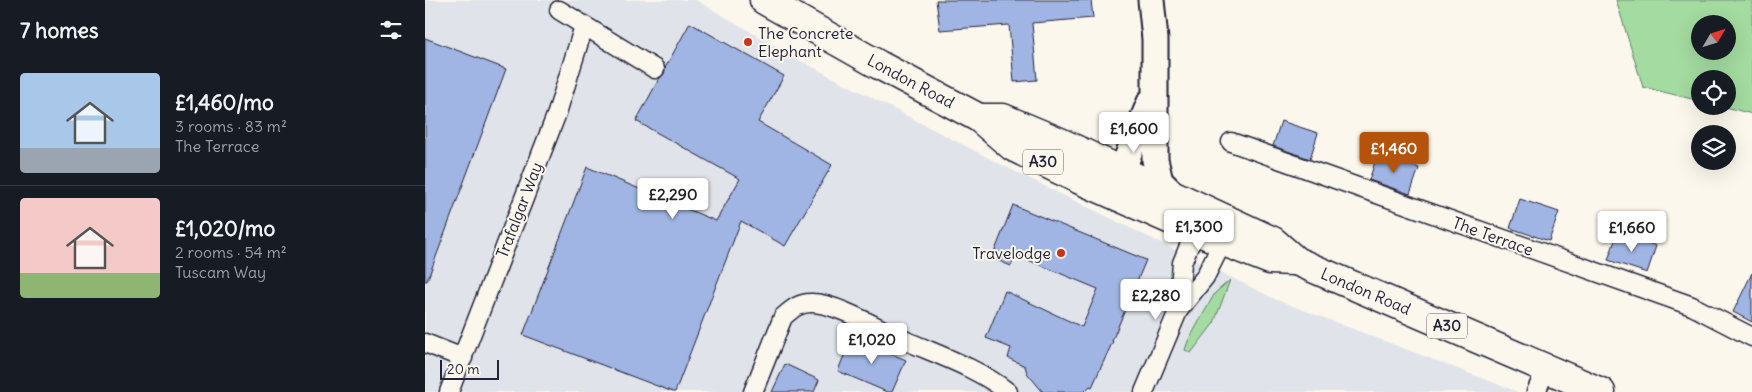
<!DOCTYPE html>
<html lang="en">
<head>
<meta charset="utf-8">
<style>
	body { margin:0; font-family:Delius,sans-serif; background:#20242c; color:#f1f3f6; height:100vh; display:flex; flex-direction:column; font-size:19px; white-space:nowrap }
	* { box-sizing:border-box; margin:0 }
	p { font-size:16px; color:#9ea1a6 }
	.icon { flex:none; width:28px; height:28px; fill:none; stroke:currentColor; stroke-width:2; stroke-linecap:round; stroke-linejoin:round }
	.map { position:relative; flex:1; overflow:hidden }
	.sheet { display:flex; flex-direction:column; background:#171b24; width:425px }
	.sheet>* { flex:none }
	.needle { width:32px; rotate:52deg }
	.buttons { position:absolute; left:1266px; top:15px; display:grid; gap:10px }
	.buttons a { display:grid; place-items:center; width:45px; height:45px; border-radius:50%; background:#171b24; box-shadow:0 5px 20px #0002; font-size:25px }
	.scale { position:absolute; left:15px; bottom:12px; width:59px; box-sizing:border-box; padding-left:5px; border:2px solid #22223b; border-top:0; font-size:14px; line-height:18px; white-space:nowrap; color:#22223b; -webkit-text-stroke:4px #fbf7ec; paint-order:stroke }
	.price { position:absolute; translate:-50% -42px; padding:0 11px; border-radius:5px; background:#fff; color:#222; font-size:16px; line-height:32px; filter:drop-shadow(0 1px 2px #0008) }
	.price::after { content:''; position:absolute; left:50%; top:30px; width:15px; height:11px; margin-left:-8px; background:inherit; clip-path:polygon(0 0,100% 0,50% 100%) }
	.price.selected { background:#b45309; color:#fff }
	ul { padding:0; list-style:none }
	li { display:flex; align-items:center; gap:15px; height:125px; padding:0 20px }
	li+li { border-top:1px solid #363941 }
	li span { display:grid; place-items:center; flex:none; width:140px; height:100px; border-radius:5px; color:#555 }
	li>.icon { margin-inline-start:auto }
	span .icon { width:60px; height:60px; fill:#fffc; stroke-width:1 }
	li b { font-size:21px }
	h2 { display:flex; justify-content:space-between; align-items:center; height:60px; padding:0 20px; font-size:21px }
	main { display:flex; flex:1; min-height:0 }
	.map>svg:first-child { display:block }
	.built { fill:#e0e3e9 }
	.green { fill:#a3dba0; stroke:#627e6e; fill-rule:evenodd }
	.building { fill:#a0b5e3; stroke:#22223b }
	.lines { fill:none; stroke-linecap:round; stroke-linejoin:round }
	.street-casing { stroke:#22223b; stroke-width:21 }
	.secondary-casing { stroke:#22223b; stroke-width:29 }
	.primary-casing { stroke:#22223b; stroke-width:31 }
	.street { stroke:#fbf7ec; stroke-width:18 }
	.secondary { stroke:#fbf7ec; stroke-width:25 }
	.primary { stroke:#fbf7ec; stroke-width:28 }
	.poi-dot { fill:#c8321e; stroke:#fbf7ec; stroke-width:2 }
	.labels { text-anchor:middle; stroke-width:4; stroke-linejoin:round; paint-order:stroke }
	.shield { fill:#fbf7ec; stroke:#636270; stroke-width:1 }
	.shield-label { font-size:15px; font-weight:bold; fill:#22223b }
	.poi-label { font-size:16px; fill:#22223b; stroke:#fbf7ec; text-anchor:start }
	.street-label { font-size:16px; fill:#22223b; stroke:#fbf7ec }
</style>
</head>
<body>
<main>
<section class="sheet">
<h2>7 homes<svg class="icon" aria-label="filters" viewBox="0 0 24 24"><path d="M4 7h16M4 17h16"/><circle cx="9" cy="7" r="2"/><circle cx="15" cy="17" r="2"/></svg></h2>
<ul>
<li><span style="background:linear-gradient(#a9c7e8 75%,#9aa5b1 0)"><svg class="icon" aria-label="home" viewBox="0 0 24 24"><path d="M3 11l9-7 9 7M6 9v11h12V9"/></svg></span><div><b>£1,460/mo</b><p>3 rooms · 83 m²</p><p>The Terrace</p></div></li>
<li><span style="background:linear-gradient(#f6c9c9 75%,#8fb573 0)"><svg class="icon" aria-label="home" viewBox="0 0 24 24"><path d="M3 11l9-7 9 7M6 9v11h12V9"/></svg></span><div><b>£1,020/mo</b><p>2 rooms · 54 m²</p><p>Tuscam Way</p></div></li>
</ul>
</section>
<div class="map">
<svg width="1327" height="392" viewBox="0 0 1327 392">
	<rect width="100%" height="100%" fill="#fbf7ec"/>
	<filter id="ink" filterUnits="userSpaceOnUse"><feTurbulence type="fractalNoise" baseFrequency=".02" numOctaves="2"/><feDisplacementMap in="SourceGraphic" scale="10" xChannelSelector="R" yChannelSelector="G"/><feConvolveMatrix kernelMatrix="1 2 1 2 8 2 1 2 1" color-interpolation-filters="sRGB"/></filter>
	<g filter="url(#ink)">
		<path class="built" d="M0 0H271L374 60 579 166 852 300 1093 392H0Z"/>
		<g class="green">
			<path d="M1191 0H1327V114L1297 106H1302V79H1275V101L1218 87ZM1275 24H1302V51H1275Z"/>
			<path d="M805 280 789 323 766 353 760 350 763 341 790 293Z"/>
		</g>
		<g class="building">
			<path d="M511 0H666L668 18 607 23 612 80 589 82 584 25 515 30Z"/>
			<path d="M265 23 359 76 333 122 407 165 360 246 316 221 250 392H248L98 335 162 167 291 221 315 179 211 121 234 79 239 74 240 68Z"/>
			<path d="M0 38 81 69 2 281H0Z"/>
			<path d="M856 121 893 133 885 159 848 146Z"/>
			<path d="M953 153 994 168 985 194 944 180Z"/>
			<path d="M1095 199 1134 212 1124 241 1085 228Z"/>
			<path d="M588 205 721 260 687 341H688L667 387 665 386 659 392H618L602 373 600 366 583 358 586 348 561 338 580 291 657 327 673 289 591 255 586 266 567 258Z"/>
			<path d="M1193 232 1231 246 1222 273 1183 260Z"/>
			<path d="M1327 273V322L1308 312Z"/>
			<path d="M426 337 481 360 467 392H462L413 371Z"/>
			<path d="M360 364 394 380 389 392H347Z"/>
		</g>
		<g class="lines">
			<g class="street-casing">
				<g id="street">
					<path d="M134 10 230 69"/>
					<path d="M806 142 1267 306 1327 337"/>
					<path d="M753 311 757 263 774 222"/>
					<path d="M0 343 38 358"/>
					<path d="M24 392 132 113 159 26"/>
					<path d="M328 392 358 317C367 309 375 302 388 303 412 304 453 328 477 339 513 355 551 367 583 392"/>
					<path d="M719 392 753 311 780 277 802 233"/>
					<path d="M1111 392 1121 369"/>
				</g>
			</g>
			<g class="secondary-casing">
				<g id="secondary">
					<path d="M726 0 730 39V160L735 181 748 194"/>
					<path d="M691 190 705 150 725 102"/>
				</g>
			</g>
			<g class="primary-casing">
				<g id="primary">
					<path d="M339 0 454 65 554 118 588 147 653 179 771 231 845 260 868 261"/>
					<path d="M554 118H578L635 142 848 241 871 261 1176 392"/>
				</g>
			</g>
			<use href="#street" class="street"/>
			<use href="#secondary" class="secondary"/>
			<use href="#primary" class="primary"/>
		</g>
	</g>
	<g class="poi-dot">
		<circle cx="323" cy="42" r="5"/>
		<circle cx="636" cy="253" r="5"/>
	</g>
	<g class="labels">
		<g class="shield">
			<rect x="598" y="149.5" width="40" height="25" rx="4"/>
			<rect x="1002" y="313.5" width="40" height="25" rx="4"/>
		</g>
		<g class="shield-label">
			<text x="618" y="167">A30</text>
			<text x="1022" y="331">A30</text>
		</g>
		<g class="poi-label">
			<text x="333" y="39">The Concrete<tspan x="333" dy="18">Elephant</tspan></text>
			<text x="626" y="259" text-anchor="end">Travelodge</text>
		</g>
		<g class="street-label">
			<text transform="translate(486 81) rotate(28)" y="6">London Road</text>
			<text transform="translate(94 210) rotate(-69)" y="6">Trafalgar Way</text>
			<text transform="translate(1068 236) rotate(20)" y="6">The Terrace</text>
			<text transform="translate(941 291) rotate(23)" y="6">London Road</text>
		</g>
	</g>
</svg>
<div class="buttons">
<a><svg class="needle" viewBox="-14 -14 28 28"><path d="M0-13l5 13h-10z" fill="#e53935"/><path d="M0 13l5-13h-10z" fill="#9ea1a6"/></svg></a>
<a><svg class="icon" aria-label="locate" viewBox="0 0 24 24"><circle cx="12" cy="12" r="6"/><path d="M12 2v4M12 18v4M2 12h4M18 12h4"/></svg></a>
<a><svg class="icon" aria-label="layers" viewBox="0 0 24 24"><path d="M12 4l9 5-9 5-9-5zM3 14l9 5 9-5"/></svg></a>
</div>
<div class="scale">20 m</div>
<b class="price" style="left:709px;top:154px">£1,600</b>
<b class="price selected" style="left:969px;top:174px">£1,460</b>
<b class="price" style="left:248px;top:220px">£2,290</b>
<b class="price" style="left:774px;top:252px">£1,300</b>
<b class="price" style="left:1207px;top:253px">£1,660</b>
<b class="price" style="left:731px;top:321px">£2,280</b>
<b class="price" style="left:447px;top:365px">£1,020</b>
</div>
</main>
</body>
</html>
